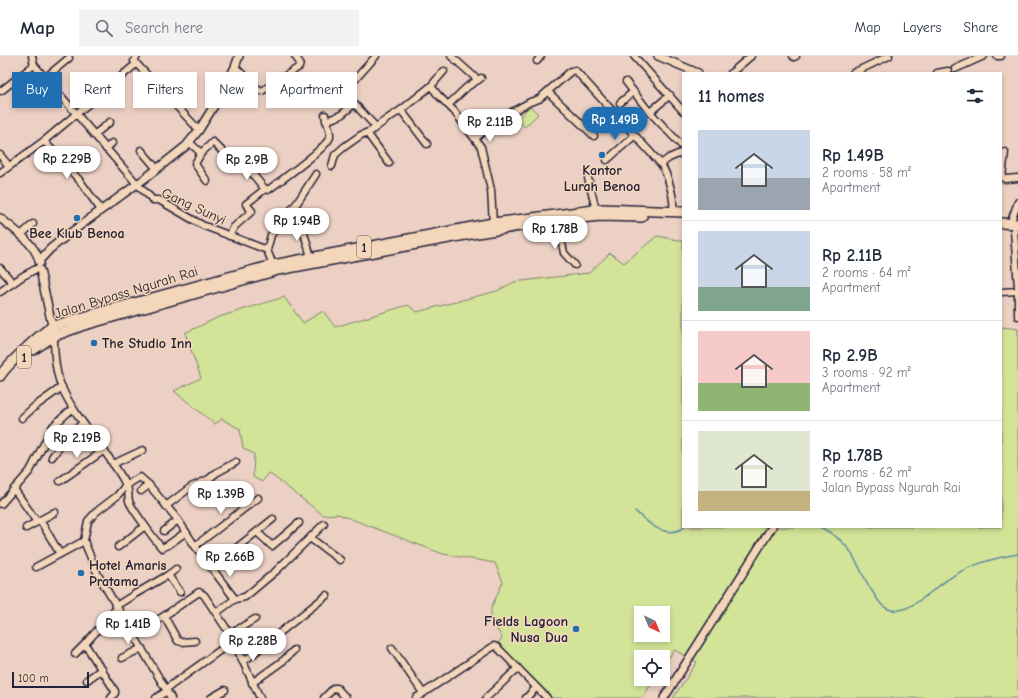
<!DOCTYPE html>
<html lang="en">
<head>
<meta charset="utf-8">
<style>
	body { margin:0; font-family:"Comic Neue",sans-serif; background:#f2f2f3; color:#1f2937; height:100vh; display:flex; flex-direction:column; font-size:15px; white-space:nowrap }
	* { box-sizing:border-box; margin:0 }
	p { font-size:13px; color:#747a83 }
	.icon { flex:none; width:22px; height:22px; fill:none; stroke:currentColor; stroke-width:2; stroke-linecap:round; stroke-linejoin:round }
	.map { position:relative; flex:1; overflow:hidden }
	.details { position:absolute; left:682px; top:16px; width:320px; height:456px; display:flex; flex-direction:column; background:#fff; border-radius:0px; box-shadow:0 2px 6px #0003 }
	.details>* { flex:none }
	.banner { position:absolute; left:12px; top:16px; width:380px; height:36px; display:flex; gap:8px }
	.needle { width:26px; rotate:137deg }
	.buttons { position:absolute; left:634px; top:550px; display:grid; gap:8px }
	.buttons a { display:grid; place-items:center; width:36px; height:36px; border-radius:0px; background:#fff; box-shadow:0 2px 6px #0003; font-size:20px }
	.scale { position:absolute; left:12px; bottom:10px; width:77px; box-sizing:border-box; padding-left:4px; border:2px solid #22223b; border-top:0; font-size:11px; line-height:14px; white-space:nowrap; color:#22223b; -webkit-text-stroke:3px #f4d6ba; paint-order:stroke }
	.price { position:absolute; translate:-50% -34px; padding:0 9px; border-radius:14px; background:#fff; color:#222; font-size:13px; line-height:26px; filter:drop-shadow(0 1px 2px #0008) }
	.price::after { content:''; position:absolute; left:50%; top:24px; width:12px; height:9px; margin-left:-6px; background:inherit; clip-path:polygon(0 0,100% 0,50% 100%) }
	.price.selected { background:#1f6fb2; color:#fff }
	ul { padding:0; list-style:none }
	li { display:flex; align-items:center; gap:12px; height:100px; padding:0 16px }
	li+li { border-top:1px solid #e0e1e3 }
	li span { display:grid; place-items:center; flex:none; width:112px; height:80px; border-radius:0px; color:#555 }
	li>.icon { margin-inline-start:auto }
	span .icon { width:48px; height:48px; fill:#fffc; stroke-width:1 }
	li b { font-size:17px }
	h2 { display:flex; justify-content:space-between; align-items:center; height:48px; padding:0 16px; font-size:17px }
	.pill { padding:0 14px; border-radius:0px; background:#fff; box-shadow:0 2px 6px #0003; font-size:14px; line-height:36px }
	.pill.selected { background:#1f6fb2; color:#fff }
	header { display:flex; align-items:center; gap:24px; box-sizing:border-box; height:56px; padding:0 20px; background:#fff; border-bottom:1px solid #e0e1e3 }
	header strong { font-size:19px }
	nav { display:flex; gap:22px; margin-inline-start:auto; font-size:14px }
	.search { width:280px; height:36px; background:#f2f2f3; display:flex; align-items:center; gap:10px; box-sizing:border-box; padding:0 14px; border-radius:0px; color:#747a83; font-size:15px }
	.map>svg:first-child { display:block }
	.green { fill:#d3e498; stroke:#7a836a; fill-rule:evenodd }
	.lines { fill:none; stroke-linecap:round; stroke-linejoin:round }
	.stream { stroke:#5f8ca2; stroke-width:1.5 }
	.minor-casing { stroke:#22223b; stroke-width:9 }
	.major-casing { stroke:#22223b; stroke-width:10 }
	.highway-casing { stroke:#22223b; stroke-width:12 }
	.minor { stroke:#f4d6ba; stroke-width:6 }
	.major { stroke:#f4d6ba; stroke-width:7 }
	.highway { stroke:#f4d6ba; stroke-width:9 }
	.poi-dot { fill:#1f6fb2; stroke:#f4d6ba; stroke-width:1.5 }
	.labels { text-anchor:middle; stroke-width:3; stroke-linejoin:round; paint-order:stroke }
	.shield { fill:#f4d6ba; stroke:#615861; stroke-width:1 }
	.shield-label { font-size:13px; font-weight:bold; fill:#22223b }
	.poi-label { font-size:14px; font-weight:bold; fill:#22223b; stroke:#f4d6ba }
	.street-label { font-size:14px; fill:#22223b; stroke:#f4d6ba }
</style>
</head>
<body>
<header>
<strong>Map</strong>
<div class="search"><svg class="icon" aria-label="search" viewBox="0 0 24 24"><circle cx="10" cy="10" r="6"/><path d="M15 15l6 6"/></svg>Search here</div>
<nav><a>Map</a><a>Layers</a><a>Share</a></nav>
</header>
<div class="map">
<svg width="1018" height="642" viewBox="0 0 1018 642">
	<rect width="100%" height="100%" fill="#ecd0c3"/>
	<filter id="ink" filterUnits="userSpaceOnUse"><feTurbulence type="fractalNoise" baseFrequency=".025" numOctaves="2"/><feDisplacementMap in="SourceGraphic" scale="8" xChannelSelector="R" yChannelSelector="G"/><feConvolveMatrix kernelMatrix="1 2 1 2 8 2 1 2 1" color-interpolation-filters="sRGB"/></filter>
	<g filter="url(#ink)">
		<g class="green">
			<path d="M530 50 538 58 525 71 517 64Z"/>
			<path d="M657 180 683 185V471H1001V271L1018 273V642H673L697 606 674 594 663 610V601H641V623H655L642 642H549L498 587 502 582 491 563V552L503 526 495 507 443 498 338 458 323 459 269 417 262 426 253 421 254 398 243 392 240 373 222 363 215 368 174 335 201 322 185 277 219 261 284 241 303 267 323 255 335 271 408 249 417 256 497 235 514 226 589 217 610 197 624 207ZM641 557H663V579H641Z"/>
		</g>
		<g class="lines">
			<g class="stream">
				<path d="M635 455C648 467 665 484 685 471"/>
				<path d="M820 471C848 485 853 498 866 525 871 533 875 541 881 548 887 554 895 556 904 553 919 548 933 533 947 524 968 509 993 502 1018 498"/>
			</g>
			<g class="minor-casing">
				<g id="minor">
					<path d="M32 0 34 9 137 128 153 144H159L202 169 267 194"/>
					<path d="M137 0 134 5 199 74"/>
					<path d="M451 0 478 24"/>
					<path d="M634 0 683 55"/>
					<path d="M793 0 794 1 796 0"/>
					<path d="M997 0H1001"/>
					<path d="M537 5 541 0"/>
					<path d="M235 11 259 34 262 35 299 11 300 7 295 0"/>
					<path d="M955 13 984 0"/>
					<path d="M731 17 751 0"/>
					<path d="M853 17 889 0"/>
					<path d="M937 17 948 15"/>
					<path d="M45 22 69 2"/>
					<path d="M333 23 332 28 347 40 376 71"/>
					<path d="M626 26 647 53 683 91"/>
					<path d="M431 30 438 39 454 55 481 91 491 134 493 167"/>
					<path d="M1 35 34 9"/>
					<path d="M548 36 594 80"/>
					<path d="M343 37 376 0"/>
					<path d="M620 47 633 36"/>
					<path d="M448 49 467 31 481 22"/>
					<path d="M401 54 427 88"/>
					<path d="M650 56 670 39"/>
					<path d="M326 65 341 59 354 48"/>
					<path d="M367 77 389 107"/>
					<path d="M94 79 110 66"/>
					<path d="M476 82 494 66 530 46 539 43 571 15 575 14 661 108C668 119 675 143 673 156"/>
					<path d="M44 85 80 125 101 154"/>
					<path d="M189 86 201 97 195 108 207 125"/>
					<path d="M106 93 112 87"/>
					<path d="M141 94 157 113"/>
					<path d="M1005 96 1002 121 1005 123 1018 122"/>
					<path d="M201 97 213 86 225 98 250 115 264 132 268 134C280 125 326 93 330 81 331 75 326 65 325 59"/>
					<path d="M0 99 9 110"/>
					<path d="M607 104 634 80"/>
					<path d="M661 108 669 102 683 96"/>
					<path d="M332 110 335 99 344 91 361 79 371 75 387 63 401 54 431 30 444 15"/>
					<path d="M0 117 44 85 136 8"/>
					<path d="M588 122 596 154"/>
					<path d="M551 165 560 178 564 197 575 209"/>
					<path d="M301 167 311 201"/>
					<path d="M1010 168 1018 146"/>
					<path d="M1014 174 1018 232"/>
					<path d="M21 179 33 168"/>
					<path d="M229 180 234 171 252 155 246 148 265 133"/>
					<path d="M273 209 267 194 271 179 297 147 316 118"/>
					<path d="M0 212 13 227"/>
					<path d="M1018 235V260"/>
					<path d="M0 236 23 220 38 212"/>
					<path d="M1001 236 1018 235"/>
					<path d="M54 280C54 298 55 316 62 332 78 367 107 393 125 427V430L117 440 96 456 88 465 84 485 98 519 171 642"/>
					<path d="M22 362 34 351 62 331"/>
					<path d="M52 401 69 378 83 367"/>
					<path d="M113 408 143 394"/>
					<path d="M60 425 103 395"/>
					<path d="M127 429C129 436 128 441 129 445 130 450 157 487 162 492L168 489 186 476"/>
					<path d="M125 430 140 421 149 429 178 464 195 490 235 543"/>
					<path d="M14 433 37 466"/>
					<path d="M141 435 149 429"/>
					<path d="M1 448 30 415 53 370 73 352"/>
					<path d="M166 450 191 431 209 423 216 417 236 406"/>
					<path d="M40 464 60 498"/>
					<path d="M26 472 55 456"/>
					<path d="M164 475 178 464"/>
					<path d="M257 476 272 490 299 467"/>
					<path d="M310 482 340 504"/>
					<path d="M195 490 258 442"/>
					<path d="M118 491 145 470"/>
					<path d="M36 511 84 485"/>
					<path d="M211 512 273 463"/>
					<path d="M168 519 176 513"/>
					<path d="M116 550 135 538 168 519 180 536"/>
					<path d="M164 560 178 585 182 586 195 585"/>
					<path d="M134 578 164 560 199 536 204 539 216 557"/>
					<path d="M230 578 255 563"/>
					<path d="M392 592 423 637"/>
					<path d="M75 598 85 588"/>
					<path d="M122 602 142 592"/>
					<path d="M243 606 327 539"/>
					<path d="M87 624 102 613"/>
					<path d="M252 627 284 604 294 594"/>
					<path d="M166 633 233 585"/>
					<path d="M111 642 115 637V635L85 588 117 552"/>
					<path d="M156 642 167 635"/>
					<path d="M211 642 225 634"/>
					<path d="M260 642 230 578 216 557 235 543 245 541 276 515 324 468"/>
					<path d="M324 642 334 632H337L346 642"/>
					<path d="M416 642 494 590 497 591 547 642"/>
					<path d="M486 642 518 612"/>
					<path d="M526 642 536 632"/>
				</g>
			</g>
			<g class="major-casing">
				<g id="major">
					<path d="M658 0 698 17"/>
					<path d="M0 162C16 175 35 187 40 207"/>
					<path d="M39 205 50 193 70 177 148 120 186 90 199 74 222 37 235 11 239 0"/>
					<path d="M40 214 53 274"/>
					<path d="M664 642 772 471"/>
				</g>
			</g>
			<g class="highway-casing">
				<g id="highway">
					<path d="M1001 167 1018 168"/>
					<path d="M33 294 54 280 81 270 278 214 465 179 551 165 600 160 642 161"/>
					<path d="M0 320C7 309 40 278 52 271 59 268 68 266 76 263L273 209 493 167 602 153 683 156"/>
				</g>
			</g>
			<use href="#minor" class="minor"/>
			<use href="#major" class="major"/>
			<use href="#highway" class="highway"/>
		</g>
	</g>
	<g class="poi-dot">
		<circle cx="602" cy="99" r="4"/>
		<circle cx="77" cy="162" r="4"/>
		<circle cx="94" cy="287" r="4"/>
		<circle cx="81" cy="517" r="4"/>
		<circle cx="576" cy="573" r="4"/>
	</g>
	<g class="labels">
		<g class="shield">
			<rect x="357" y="180" width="14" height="22" rx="3"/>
			<rect x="17" y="290" width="14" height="22" rx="3"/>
		</g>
		<g class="shield-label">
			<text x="364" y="196">1</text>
			<text x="24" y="306">1</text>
		</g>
		<g class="poi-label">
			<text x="602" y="119">Kantor<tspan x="602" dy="16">Lurah Benoa</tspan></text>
			<text x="77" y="182">Bee Klub Benoa</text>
			<text x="102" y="292" text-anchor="start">The Studio Inn</text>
			<text x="89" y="514" text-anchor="start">Hotel Amaris<tspan x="89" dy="16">Pratama</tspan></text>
			<text x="568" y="570" text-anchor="end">Fields Lagoon<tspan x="568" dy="16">Nusa Dua</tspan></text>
		</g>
		<g class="street-label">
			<text transform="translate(194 150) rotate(25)" y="5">Gang Sunyi</text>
			<text transform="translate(126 236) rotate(-17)" y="5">Jalan Bypass Ngurah Rai</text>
		</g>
	</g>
</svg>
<div class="buttons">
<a><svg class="needle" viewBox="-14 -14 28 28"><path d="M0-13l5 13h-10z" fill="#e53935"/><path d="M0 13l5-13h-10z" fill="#747a83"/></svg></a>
<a><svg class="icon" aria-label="locate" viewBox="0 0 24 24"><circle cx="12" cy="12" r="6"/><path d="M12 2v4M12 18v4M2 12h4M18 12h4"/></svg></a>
</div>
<div class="scale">100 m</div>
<b class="price selected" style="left:615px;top:85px">Rp 1.49B</b>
<b class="price" style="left:490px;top:87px">Rp 2.11B</b>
<b class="price" style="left:67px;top:124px">Rp 2.29B</b>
<b class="price" style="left:247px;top:125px">Rp 2.9B</b>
<b class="price" style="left:297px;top:186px">Rp 1.94B</b>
<b class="price" style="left:555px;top:194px">Rp 1.78B</b>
<b class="price" style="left:77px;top:403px">Rp 2.19B</b>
<b class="price" style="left:221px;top:459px">Rp 1.39B</b>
<b class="price" style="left:230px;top:522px">Rp 2.66B</b>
<b class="price" style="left:128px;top:589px">Rp 1.41B</b>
<b class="price" style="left:253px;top:606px">Rp 2.28B</b>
<div class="banner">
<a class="pill selected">Buy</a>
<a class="pill">Rent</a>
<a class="pill">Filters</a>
<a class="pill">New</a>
<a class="pill">Apartment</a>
</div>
<section class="details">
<h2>11 homes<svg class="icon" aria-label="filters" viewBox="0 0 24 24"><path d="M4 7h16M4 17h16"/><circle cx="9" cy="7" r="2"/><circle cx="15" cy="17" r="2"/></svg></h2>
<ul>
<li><span style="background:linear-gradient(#c9d6e8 60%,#9aa5b1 0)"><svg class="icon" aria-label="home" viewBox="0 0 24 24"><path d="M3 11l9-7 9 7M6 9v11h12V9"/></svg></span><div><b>Rp 1.49B</b><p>2 rooms · 58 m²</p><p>Apartment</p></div></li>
<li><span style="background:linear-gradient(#c9d6e8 70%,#7fa58c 0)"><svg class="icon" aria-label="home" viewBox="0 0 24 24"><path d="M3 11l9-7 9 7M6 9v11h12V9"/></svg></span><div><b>Rp 2.11B</b><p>2 rooms · 64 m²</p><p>Apartment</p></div></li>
<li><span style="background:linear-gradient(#f6c9c9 65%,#8fb573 0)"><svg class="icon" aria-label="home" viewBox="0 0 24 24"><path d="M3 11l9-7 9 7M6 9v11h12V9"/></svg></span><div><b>Rp 2.9B</b><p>3 rooms · 92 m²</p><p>Apartment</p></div></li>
<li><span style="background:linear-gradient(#dfe7d0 75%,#c2b280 0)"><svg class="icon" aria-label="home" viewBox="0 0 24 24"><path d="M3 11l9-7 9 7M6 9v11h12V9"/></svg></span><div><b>Rp 1.78B</b><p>2 rooms · 62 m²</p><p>Jalan Bypass Ngurah Rai</p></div></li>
</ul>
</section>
</div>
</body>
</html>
